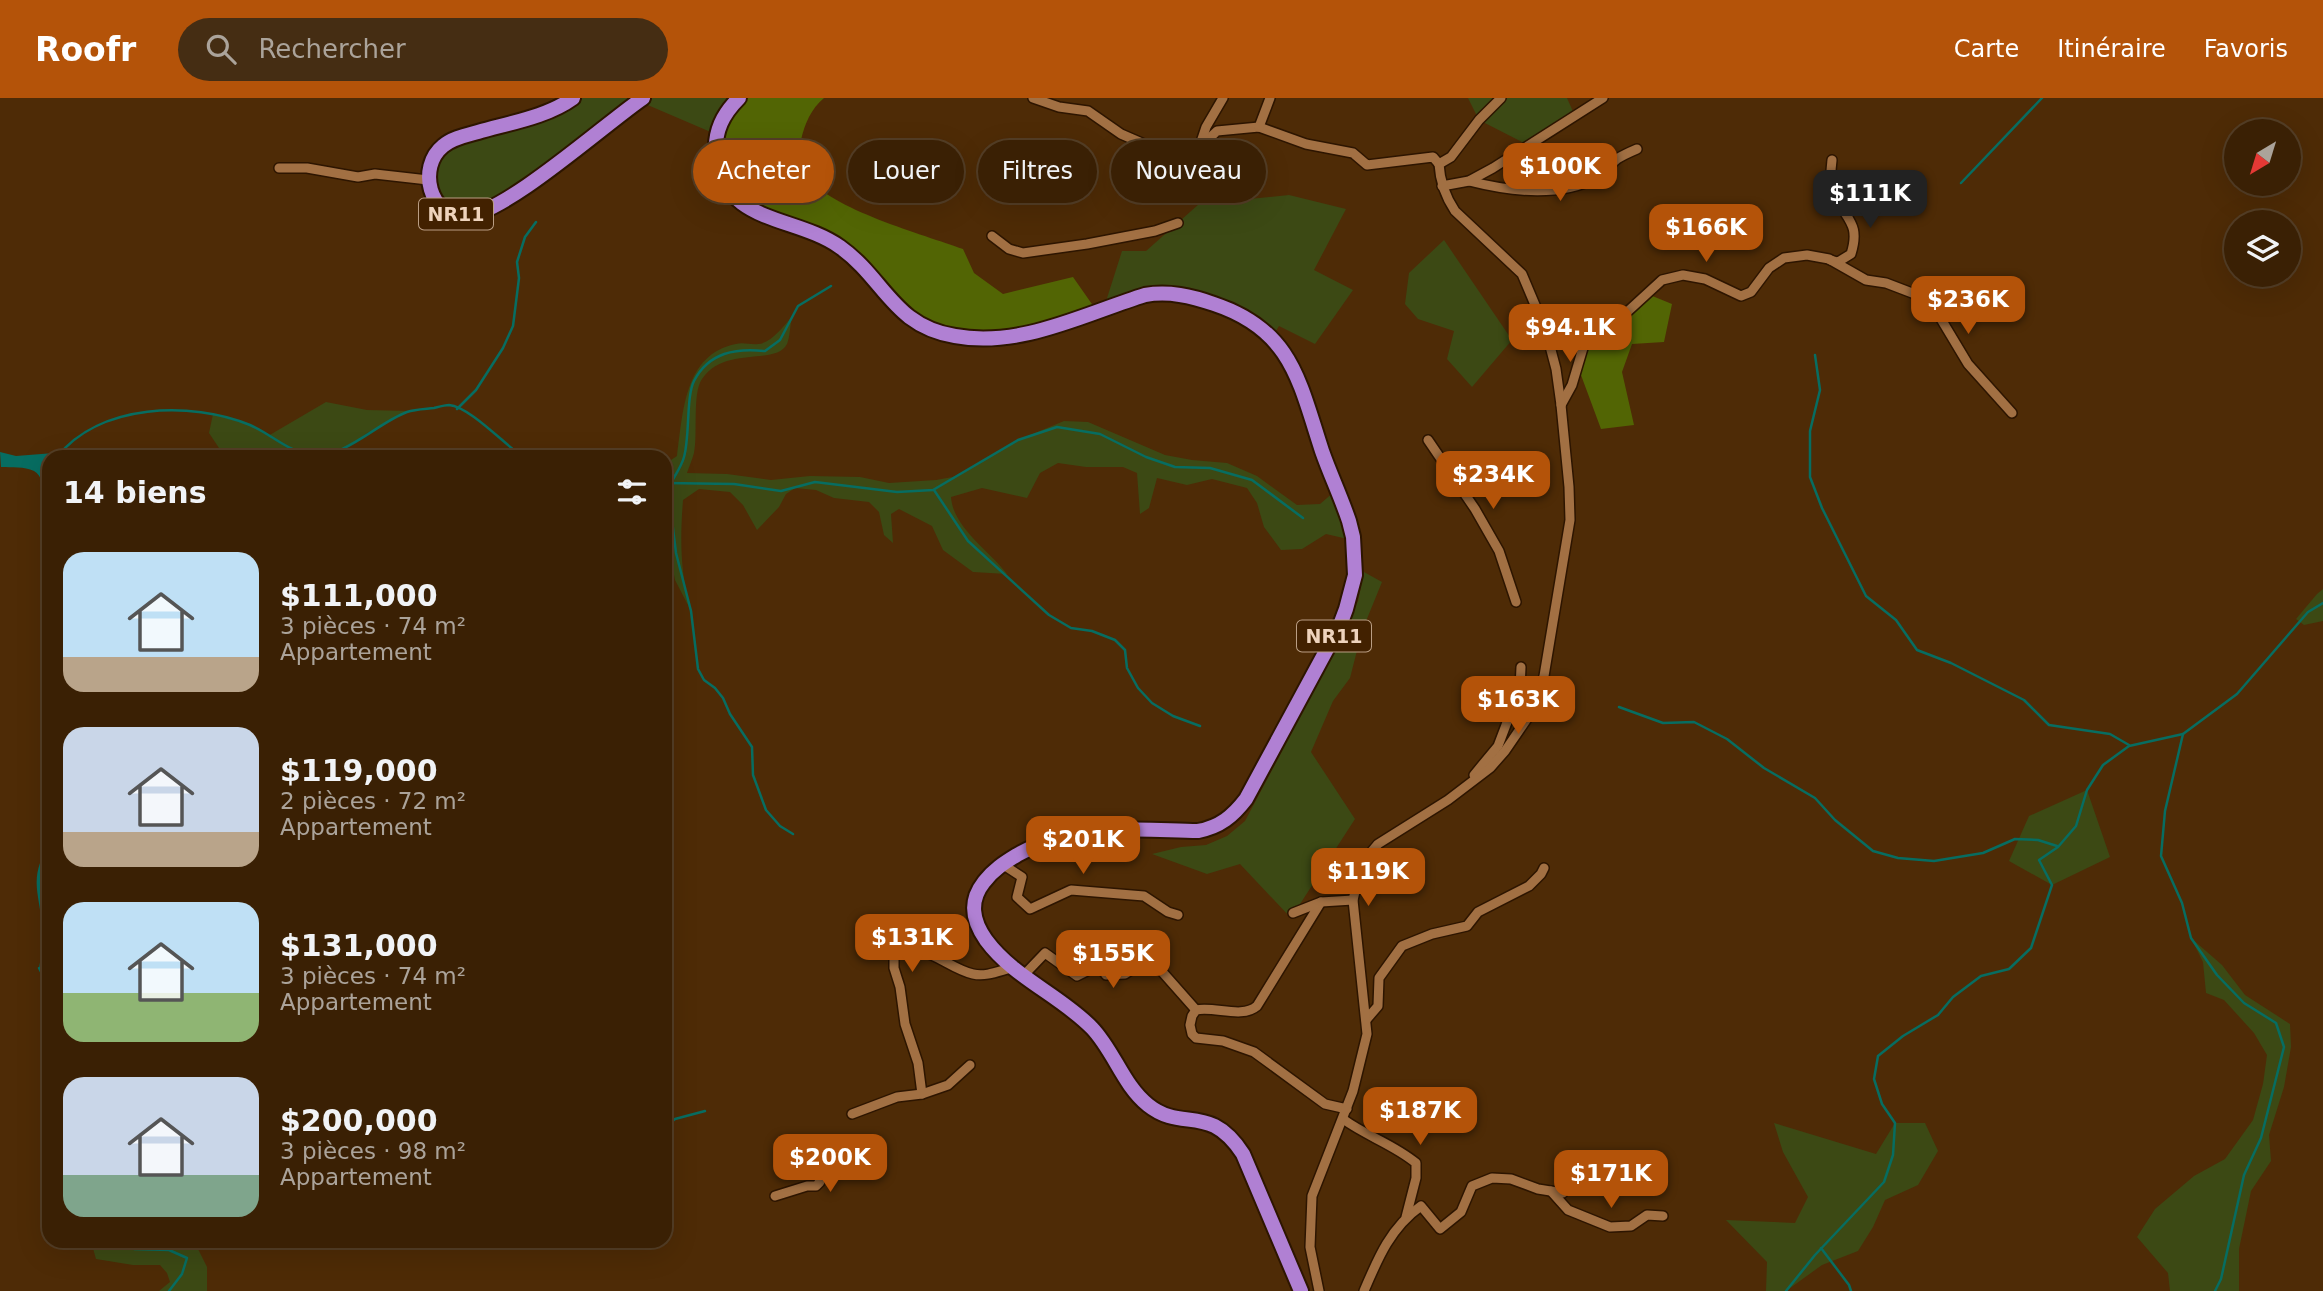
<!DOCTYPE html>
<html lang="fr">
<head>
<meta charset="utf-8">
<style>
	body { margin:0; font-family:"DejaVu Sans",sans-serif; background:#452d13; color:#f1f3f6; height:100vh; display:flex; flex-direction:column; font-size:26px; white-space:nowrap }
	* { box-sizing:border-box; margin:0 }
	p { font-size:23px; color:#aba39a }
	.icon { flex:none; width:38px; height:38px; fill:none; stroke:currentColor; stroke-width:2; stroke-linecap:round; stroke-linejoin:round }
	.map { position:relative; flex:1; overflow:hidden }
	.side { position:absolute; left:42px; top:352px; width:630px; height:798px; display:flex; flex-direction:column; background:#3a2004; border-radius:21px; box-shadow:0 7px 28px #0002,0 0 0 2px #543e26 }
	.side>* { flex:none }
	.top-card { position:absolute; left:693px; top:42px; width:665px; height:63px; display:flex; gap:14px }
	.needle { width:46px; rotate:218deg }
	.controls { position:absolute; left:2224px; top:21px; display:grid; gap:14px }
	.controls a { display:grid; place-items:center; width:77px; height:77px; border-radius:50%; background:#3a2004; box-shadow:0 7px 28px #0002,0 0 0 2px #543e26; font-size:35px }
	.price { position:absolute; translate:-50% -60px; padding:0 16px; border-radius:14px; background:#b45309; color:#fff; font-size:23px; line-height:46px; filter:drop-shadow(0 2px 4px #0008) }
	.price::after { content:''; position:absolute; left:50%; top:42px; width:21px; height:16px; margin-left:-10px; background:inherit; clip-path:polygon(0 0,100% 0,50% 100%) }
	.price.on { background:#222; color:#fff }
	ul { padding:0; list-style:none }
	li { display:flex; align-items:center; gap:21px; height:175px; padding:0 21px }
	li span { display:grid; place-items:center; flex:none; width:196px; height:140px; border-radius:21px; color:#555 }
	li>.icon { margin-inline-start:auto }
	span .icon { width:84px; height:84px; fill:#fffc; stroke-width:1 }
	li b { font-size:30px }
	h2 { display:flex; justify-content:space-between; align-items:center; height:84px; padding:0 21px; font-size:30px }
	.pill { padding:0 24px; border-radius:32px; background:#3a2004; box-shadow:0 7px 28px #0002,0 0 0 2px #543e26; font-size:24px; line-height:63px }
	.pill.on { background:#b45309; color:#fff }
	header { display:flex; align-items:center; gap:42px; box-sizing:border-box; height:98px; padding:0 35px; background:#b45309; color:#fff }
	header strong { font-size:33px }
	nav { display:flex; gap:38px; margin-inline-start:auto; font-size:24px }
	.search { width:490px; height:63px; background:#452d13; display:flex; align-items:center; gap:18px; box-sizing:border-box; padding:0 24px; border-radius:38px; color:#aba39a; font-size:26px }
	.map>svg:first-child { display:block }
	.green { fill:#3c4914 }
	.forest { fill:#526504 }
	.water { fill:#076d61 }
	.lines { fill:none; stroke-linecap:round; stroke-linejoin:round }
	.stream { stroke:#076d61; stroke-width:2.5 }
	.minor-casing { stroke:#2d1500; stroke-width:12 }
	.trunk-casing { stroke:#2d1500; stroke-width:18 }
	.minor { stroke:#a27043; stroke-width:9 }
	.trunk { stroke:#b080d3; stroke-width:14 }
	.labels { text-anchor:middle; stroke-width:6; stroke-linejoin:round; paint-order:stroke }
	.shield { fill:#422100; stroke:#ba9e84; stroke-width:2 }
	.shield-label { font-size:19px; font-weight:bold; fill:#eed3bc }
</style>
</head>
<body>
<header>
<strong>Roofr</strong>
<div class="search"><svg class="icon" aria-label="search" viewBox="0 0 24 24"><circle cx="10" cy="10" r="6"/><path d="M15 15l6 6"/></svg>Rechercher</div>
<nav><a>Carte</a><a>Itinéraire</a><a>Favoris</a></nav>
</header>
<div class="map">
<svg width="2323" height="1193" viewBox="0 0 2323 1193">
	<rect width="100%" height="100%" fill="#4e2b06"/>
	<g class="green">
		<path d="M578 0H747L738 5 720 38 643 5 478 117 434 105 432 63 445 49Z"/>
		<path d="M1468 0H1567L1575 18 1530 48 1479 22Z"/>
		<path d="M1289 97 1346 111 1314 172 1353 192 1315 246 1279 228 1269 244C1233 221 1191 200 1147 204 1132 205 1115 214 1101 219L1122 153H1146L1199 106Z"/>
		<path d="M1444 142 1512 242 1472 289 1447 261 1454 233 1418 221 1405 206 1409 175Z"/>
		<path d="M792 219C790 227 790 239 787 246 776 268 725 247 702 281 692 295 698 337 694 355 692 362 689 369 687 375L727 376 771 382 810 378 860 379 889 385 936 382 958 378 1018 342 1064 323 1088 324 1165 357 1192 362 1227 365 1257 378 1297 407 1320 406 1334 394 1352 442 1326 436 1302 451 1281 452 1264 429 1257 405 1247 390 1212 381 1187 387 1157 380 1149 410 1140 416 1137 375 1123 369H1086L1058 365 1040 375 1027 400 982 390 951 399C953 430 990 453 1007 476L973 474 943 452 932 428 899 411 891 416 893 445 884 437 879 414 869 404 834 400 816 392 795 390 786 396 779 409 757 432 743 407 730 394 699 391 683 402C680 441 680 475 691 513L675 482 665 429V366L677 358C683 315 684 256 736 246 743 244 751 247 758 246 772 245 782 229 792 219Z"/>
		<path d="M326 304 367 312 408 313 367 335 347 350 355 359H225L209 335 213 316 251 327 268 338Z"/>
		<path d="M1364 474 1382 484 1362 533 1350 580 1333 603 1311 654 1355 721 1291 820 1240 766 1207 776 1152 756 1181 749 1206 747 1227 738 1245 723 1333 557 1358 503Z"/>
		<path d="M2323 491V523L2304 527 2296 521 2317 496Z"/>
		<path d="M2087 692 2110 759 2052 787 2009 763 2029 718Z"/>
		<path d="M2191 840 2222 867 2245 897 2290 926 2291 949 2284 989 2269 1037 2271 1063 2251 1093 2239 1151V1193H2170L2168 1175 2137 1139 2155 1111 2194 1078 2225 1061 2253 1022 2263 986 2267 957 2254 935 2224 902 2206 895 2203 864Z"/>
		<path d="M1774 1025 1876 1056 1895 1025H1925L1938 1053 1918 1087 1885 1102 1873 1129 1858 1153 1822 1167 1786 1193H1766L1767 1164 1726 1122 1795 1125 1808 1099 1783 1054Z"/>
		<path d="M91 1143H119L134 1151H198L207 1169V1193H159L170 1184 167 1175 160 1167H133L96 1161Z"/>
	</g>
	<g class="forest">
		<path d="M747 0H824C811 11 805 25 801 42 799 53 800 68 807 78 829 111 925 137 963 151L974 175 1003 196 1073 179 1101 219 1060 231 925 236 855 164 722 88C721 57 715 18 747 0Z"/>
		<path d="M1645 195 1672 206 1664 244 1632 246 1622 274 1634 327 1601 331 1578 269 1593 234 1626 215Z"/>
	</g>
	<g class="water">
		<path d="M0 354 16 358 54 355 60 359H49V463C33 440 55 385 34 373 24 368 12 370 1 369Z"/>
		<path d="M49 576V621L42 590Z"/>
		<path d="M49 747V767L44 779 49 826V855L39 871C41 858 43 846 42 832 41 796 27 782 49 747Z"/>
	</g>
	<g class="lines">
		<g class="stream">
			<path d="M1961 85 2042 0"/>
			<path d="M1815 257 1820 292 1810 333V379L1822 410 1866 498 1896 522 1917 552 1951 565 2024 602 2049 627 2110 636 2129 647"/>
			<path d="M457 311 476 292 503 250 513 228 519 180 517 164 525 139 536 124"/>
			<path d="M57 359C100 305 191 303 250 327 271 336 288 354 312 357 344 361 377 325 407 314 415 311 425 311 434 310 438 309 445 307 449 307 470 309 504 346 523 359"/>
			<path d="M672 383C676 376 682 367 684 359 690 338 686 299 694 283 709 254 736 250 765 253L780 242 798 208 831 188"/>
			<path d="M665 385 734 386 781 393 815 384 897 394 933 392 1018 342 1057 329 1100 336 1146 359 1175 369 1210 370 1252 382 1303 420"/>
			<path d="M934 392 968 443 1049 517 1071 530 1092 533 1115 542 1125 552 1127 570 1138 590 1152 605 1173 618 1200 628"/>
			<path d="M665 403 671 414 676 455 691 513 698 571 704 582 715 590 723 600 730 616 752 649 753 677 766 712 780 728 793 736"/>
			<path d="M1619 609 1663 625 1694 624 1727 641 1764 670 1815 700 1835 722 1873 753 1898 760 1934 763 1983 755 2015 741 2038 742 2057 748"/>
			<path d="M39 870 49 889"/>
			<path d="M665 1029 675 1021 705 1013"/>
			<path d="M119 1143 134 1151 169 1152 187 1160 182 1176 169 1193"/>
			<path d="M1821 1150 1849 1187 1851 1193"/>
			<path d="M1786 1193 1815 1157 1884 1084 1893 1057 1895 1025 1882 1006 1874 981 1878 958 1903 938 1938 917 1953 899 1981 878 2009 871 2031 850 2052 787 2039 762 2058 749 2076 728 2087 692 2103 667 2129 648 2183 636"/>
			<path d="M2215 1193 2221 1181 2244 1077 2261 1040 2284 949 2276 925 2244 905 2217 877 2191 840 2182 805 2161 758 2165 713 2183 636 2237 596 2308 514 2323 505"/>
		</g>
		<g class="minor-casing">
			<g id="minor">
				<path d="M1033 0 1059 9 1088 13 1121 36 1167 56 1184 58 1194 55 1217 33 1259 29 1306 46 1353 55 1367 67 1433 59 1439 66"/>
				<path d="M1259 29 1270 0"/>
				<path d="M1199 50 1206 29 1223 0"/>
				<path d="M1439 66 1451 59 1479 22 1501 0"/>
				<path d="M279 70H307L358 79 375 76 428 82"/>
				<path d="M1469 83C1508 93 1560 100 1598 79 1606 75 1610 66 1617 61 1623 57 1630 54 1637 51"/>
				<path d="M1442 88 1469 83 1493 70 1603 0"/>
				<path d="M992 138 1009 151 1023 155 1087 146 1155 133 1178 125"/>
				<path d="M1830 162 1838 164 1851 156C1861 124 1845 122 1834 95 1829 85 1831 73 1832 62"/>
				<path d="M1561 307 1572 287 1583 250 1593 234 1608 221 1626 215 1662 182 1683 177 1705 181 1741 198 1751 194 1769 170 1784 160 1807 157 1829 161 1866 182 1886 185 1920 198 1935 211 1968 266 2012 315"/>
				<path d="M1428 342 1475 411 1499 453 1516 504"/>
				<path d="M1474 677 1498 648 1520 590 1521 569"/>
				<path d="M1002 766 1022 779 1017 799 1030 811 1071 792 1144 798 1168 814 1178 817"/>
				<path d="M1321 804 1257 908C1242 921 1215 908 1196 912L1192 918 1190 927 1192 936 1196 940 1223 943 1254 954 1325 1006 1347 1011"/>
				<path d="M1293 815 1321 804 1353 802"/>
				<path d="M1023 878 1045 855 1077 878 1099 867 1106 877 1125 876 1150 860 1196 912"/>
				<path d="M1366 922 1378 908 1379 880 1402 848 1432 836 1467 828 1478 814 1529 788 1541 776 1544 770"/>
				<path d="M922 996 918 965 905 926 900 889 894 870V857C924 841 946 870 973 876 986 879 999 873 1011 870"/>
				<path d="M852 1016 897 999 922 996 948 987 970 967"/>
				<path d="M1343 1021C1366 1038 1393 1046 1416 1065V1080L1406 1119"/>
				<path d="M1551 1093 1568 1112 1610 1129 1631 1128 1647 1117 1663 1118"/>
				<path d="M775 1098 807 1088H816L820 1084 817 1073 805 1060"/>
				<path d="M1319 1193 1310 1149 1312 1098 1353 993 1367 936 1353 802 1362 765 1378 746 1448 702 1490 670 1505 653 1533 612 1544 578 1570 422 1569 389 1561 307 1556 271 1546 233 1522 176 1455 113C1445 98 1440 84 1439 66"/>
				<path d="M1364 1193C1378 1160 1391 1129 1421 1108L1440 1131 1461 1114 1472 1088 1492 1080 1511 1081 1538 1091 1563 1095 1572 1083 1571 1077"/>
			</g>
		</g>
		<g class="trunk-casing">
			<g id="trunk">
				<path d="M573 0C547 19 509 25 478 34 467 37 452 40 443 48 417 69 429 120 466 118 506 115 605 26 643 0"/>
				<path d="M739 0C723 16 714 33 716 57 724 127 795 117 840 149 885 181 893 228 955 238 1021 250 1084 216 1145 197 1169 193 1191 198 1214 206 1292 232 1299 283 1322 353 1330 376 1341 399 1349 423L1353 439 1355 477 1346 511 1340 527 1246 701C1233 718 1220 729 1198 733 1134 732 1075 724 1017 757 1004 765 993 772 984 784 969 803 972 822 986 842 1014 880 1060 897 1092 930 1114 953 1123 987 1148 1007 1183 1035 1209 1004 1243 1056L1301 1193"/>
			</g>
		</g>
		<use href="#minor" class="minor"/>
		<use href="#trunk" class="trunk"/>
	</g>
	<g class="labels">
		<g class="shield">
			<rect x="419" y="100.5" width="74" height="31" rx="5"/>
			<rect x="1297" y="522.5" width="74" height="31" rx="5"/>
		</g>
		<g class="shield-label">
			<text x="456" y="123">NR11</text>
			<text x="1334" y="545">NR11</text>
		</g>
	</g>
</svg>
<div class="controls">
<a><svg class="needle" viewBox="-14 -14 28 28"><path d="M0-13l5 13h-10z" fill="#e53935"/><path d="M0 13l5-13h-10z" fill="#aba39a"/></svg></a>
<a><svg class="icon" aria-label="layers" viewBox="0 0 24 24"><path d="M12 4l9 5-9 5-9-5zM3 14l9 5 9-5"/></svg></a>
</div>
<b class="price" style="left:1560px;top:105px">$100K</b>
<b class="price on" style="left:1870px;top:132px">$111K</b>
<b class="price" style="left:1706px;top:166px">$166K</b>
<b class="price" style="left:1968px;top:238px">$236K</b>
<b class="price" style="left:1570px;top:266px">$94.1K</b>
<b class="price" style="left:1493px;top:413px">$234K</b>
<b class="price" style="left:1518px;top:638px">$163K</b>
<b class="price" style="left:1083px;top:778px">$201K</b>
<b class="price" style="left:1368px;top:810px">$119K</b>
<b class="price" style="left:912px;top:876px">$131K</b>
<b class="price" style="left:1113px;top:892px">$155K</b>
<b class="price" style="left:1420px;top:1049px">$187K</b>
<b class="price" style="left:830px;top:1096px">$200K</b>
<b class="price" style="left:1611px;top:1112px">$171K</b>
<div class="top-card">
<a class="pill on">Acheter</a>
<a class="pill">Louer</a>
<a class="pill">Filtres</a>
<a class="pill">Nouveau</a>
</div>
<section class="side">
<h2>14 biens<svg class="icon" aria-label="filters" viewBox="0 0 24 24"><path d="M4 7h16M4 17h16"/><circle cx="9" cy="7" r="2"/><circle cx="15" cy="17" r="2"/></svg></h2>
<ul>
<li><span style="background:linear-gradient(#bfe0f5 75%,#b9a48a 0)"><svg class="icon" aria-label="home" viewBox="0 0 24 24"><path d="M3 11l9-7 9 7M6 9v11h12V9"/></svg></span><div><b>$111,000</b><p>3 pièces · 74 m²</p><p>Appartement</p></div></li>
<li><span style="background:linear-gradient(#c9d6e8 75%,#b9a48a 0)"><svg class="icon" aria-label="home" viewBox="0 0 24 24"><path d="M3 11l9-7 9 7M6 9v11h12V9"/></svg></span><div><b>$119,000</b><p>2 pièces · 72 m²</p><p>Appartement</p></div></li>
<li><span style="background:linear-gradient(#bfe0f5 65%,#8fb573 0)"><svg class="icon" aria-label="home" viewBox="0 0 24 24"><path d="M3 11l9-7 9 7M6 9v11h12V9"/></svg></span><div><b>$131,000</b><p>3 pièces · 74 m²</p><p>Appartement</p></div></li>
<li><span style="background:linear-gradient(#c9d6e8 70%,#7fa58c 0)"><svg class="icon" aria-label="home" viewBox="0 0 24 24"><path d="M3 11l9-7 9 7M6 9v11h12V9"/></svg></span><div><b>$200,000</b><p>3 pièces · 98 m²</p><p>Appartement</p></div></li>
</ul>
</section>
</div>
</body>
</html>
